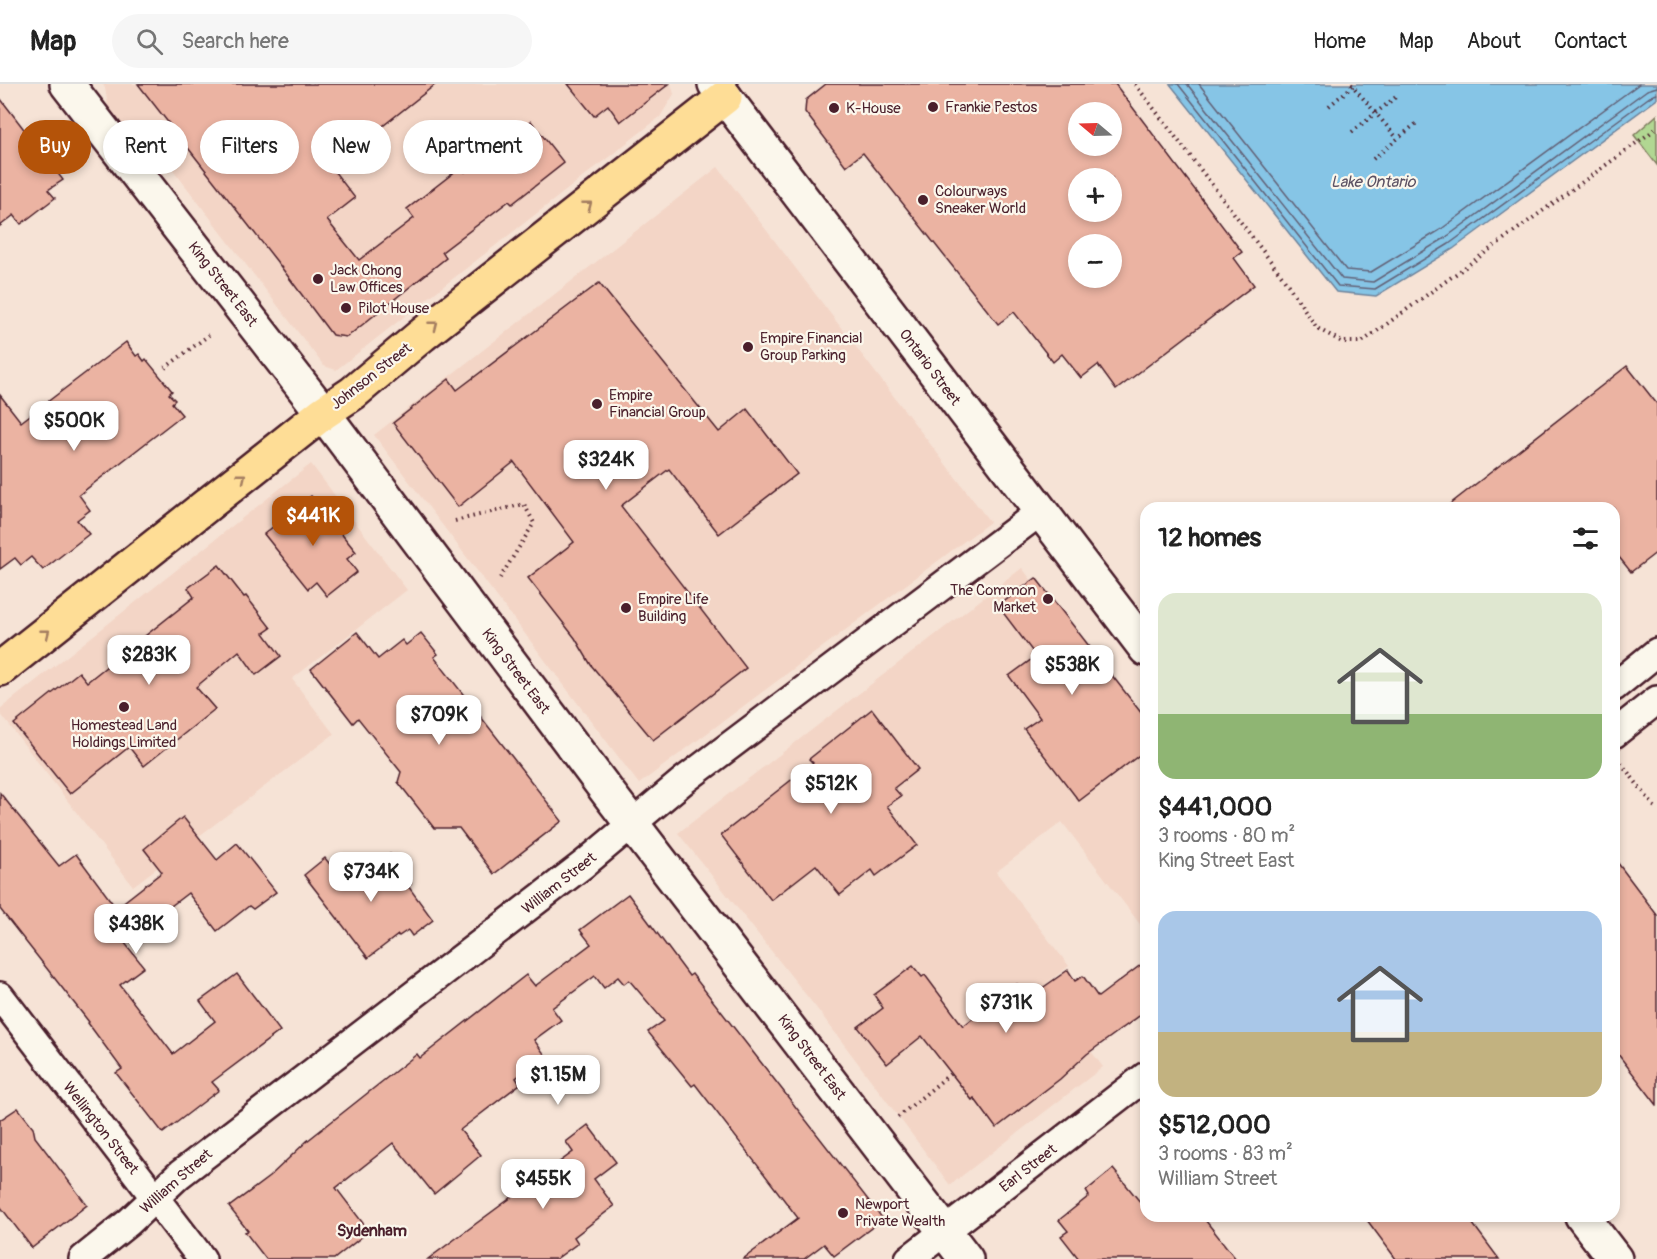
<!DOCTYPE html>
<html lang="en">
<head>
<meta charset="utf-8">
<style>
	body { margin:0; font-family:Pangolin,sans-serif; background:#f6f6f6; color:#222; height:100vh; display:flex; flex-direction:column; font-size:22px; white-space:nowrap }
	* { box-sizing:border-box; margin:0 }
	p { font-size:20px; color:#767676 }
	.icon { flex:none; width:33px; height:33px; fill:none; stroke:currentColor; stroke-width:2; stroke-linecap:round; stroke-linejoin:round }
	.map { position:relative; flex:1; overflow:hidden }
	.drawer { position:absolute; left:1140px; top:418px; width:480px; height:720px; display:flex; flex-direction:column; background:#fff; border-radius:18px; box-shadow:0 3px 9px #0003 }
	.drawer>* { flex:none }
	.guide { position:absolute; left:18px; top:36px; width:570px; height:54px; display:flex; gap:12px }
	.needle { width:39px; rotate:289deg }
	.controls { position:absolute; left:1068px; top:18px; display:grid; gap:12px }
	.controls a { display:grid; place-items:center; width:54px; height:54px; border-radius:50%; background:#fff; box-shadow:0 3px 9px #0003; font-size:30px }
	.price { position:absolute; translate:-50% -51px; padding:0 14px; border-radius:12px; background:#fff; color:#222; font-size:20px; line-height:39px; filter:drop-shadow(0 2px 3px #0008) }
	.price::after { content:''; position:absolute; left:50%; top:36px; width:18px; height:14px; margin-left:-9px; background:inherit; clip-path:polygon(0 0,100% 0,50% 100%) }
	.price.selected { background:#b45309; color:#fff }
	ul { padding:0; list-style:none }
	li { display:grid; align-content:center; gap:12px; height:318px; padding:0 18px }
	li span { display:grid; place-items:center; height:186px; border-radius:18px; color:#555 }
	li>.icon { margin-inline-start:auto }
	span .icon { width:108px; height:108px; fill:#fffc; stroke-width:1 }
	li b { font-size:26px }
	h2 { display:flex; justify-content:space-between; align-items:center; height:72px; padding:0 18px; font-size:26px }
	.pill { padding:0 21px; border-radius:27px; background:#fff; box-shadow:0 3px 9px #0003; font-size:21px; line-height:54px }
	.pill.selected { background:#b45309; color:#fff }
	header { display:flex; align-items:center; gap:36px; box-sizing:border-box; height:84px; padding:0 30px; background:#fff; border-bottom:2px solid #e0e0e0 }
	header strong { font-size:28px }
	nav { display:flex; gap:33px; margin-inline-start:auto; font-size:21px }
	.search { width:420px; height:54px; background:#f6f6f6; display:flex; align-items:center; gap:15px; box-sizing:border-box; padding:0 21px; border-radius:33px; color:#767676; font-size:22px }
	.map>svg:first-child { display:block }
	.built { fill:#f3d5c6 }
	.green { fill:#b1d792; stroke:#7e7b5e; stroke-width:1.5 }
	.water { fill:#86c5e6; stroke:#6e839b; stroke-width:1.5 }
	.lines { fill:none; stroke-linecap:round; stroke-linejoin:round }
	.shore { stroke:#626176; stroke-width:1.5 }
	.building { fill:#ebb3a2; stroke:#4a1f2b; stroke-width:1.5; fill-rule:evenodd }
	.minor-casing { stroke:#4a1f2b; stroke-width:32 }
	.tertiary-casing { stroke:#4a1f2b; stroke-width:38 }
	.secondary-casing { stroke:#4a1f2b; stroke-width:38 }
	.primary-casing { stroke:#4a1f2b; stroke-width:38 }
	.path { stroke:#4a1f2b; stroke-width:4; stroke-dasharray:1.5 4.5; stroke-linecap:butt }
	.minor { stroke:#fbf7ec; stroke-width:27 }
	.tertiary { stroke:#fbf7ec; stroke-width:33 }
	.secondary { stroke:#fbf7ec; stroke-width:33 }
	.primary { stroke:#fedd96; stroke-width:33 }
	.oneway { stroke:#a47e60 }
	.poi-dot { fill:#4a1f2b; stroke:#fbf7ec; stroke-width:2 }
	.labels { text-anchor:middle; stroke-width:4.5; stroke-linejoin:round; paint-order:stroke }
	.poi-label { font-size:15px; fill:#4a1f2b; stroke:#fbf7ec; text-anchor:start }
	.street-label { font-size:15px; fill:#4a1f2b; stroke:#fbf7ec }
	.water-label { font-size:16px; font-style:italic; fill:#5c5163; stroke:#fbf7ec }
	.neighbourhood-label { font-size:16px; font-weight:bold; fill:#4a1f2b; stroke:#fbf7ec }
</style>
</head>
<body>
<header>
<strong>Map</strong>
<div class="search"><svg class="icon" aria-label="search" viewBox="0 0 24 24"><circle cx="10" cy="10" r="6"/><path d="M15 15l6 6"/></svg>Search here</div>
<nav><a>Home</a><a>Map</a><a>About</a><a>Contact</a></nav>
</header>
<div class="map">
<svg width="1657" height="1175" viewBox="0 0 1657 1175">
	<rect width="100%" height="100%" fill="#f6e3d6"/>
	<filter id="ink" filterUnits="userSpaceOnUse"><feTurbulence type="fractalNoise" baseFrequency=".0167" numOctaves="2"/><feDisplacementMap in="SourceGraphic" scale="12" xChannelSelector="R" yChannelSelector="G"/><feConvolveMatrix kernelMatrix="1 2 1 2 8 2 1 2 1" color-interpolation-filters="sRGB"/></filter>
	<g filter="url(#ink)">
		<g class="built">
			<path d="M103 0H671L674 10 660 33 336 286 324 282 171 83 149 74 108 22 105 4Z"/>
			<path d="M718 83 990 438 639 700 374 351Z"/>
			<path d="M311 380 407 506 292 595 334 650 133 802 0 629V625Z"/>
			<path d="M1022 484 1146 645V848L1062 738 996 788 1069 882 1042 903 1103 983 950 1101 818 926 678 749Z"/>
		</g>
		<path class="green" d="M1657 31V81L1634 51Z"/>
		<path class="water" d="M1170 0H1657V15L1453 165 1376 212 1336 208Z"/>
		<g class="lines">
			<g class="shore">
				<path d="M1178 0 1338 202 1375 205 1449 160 1651 12 1657 10"/>
				<path d="M1187 0 1342 195 1373 198 1445 154 1647 6 1657 3"/>
				<path d="M1199 0 1346 186 1371 188 1440 146 1639 0"/>
			</g>
		</g>
		<g class="building">
			<path d="M138 0H436L331 83 355 114 327 136 359 176 414 134 407 125 461 83 465 88 531 37 564 79 512 120 509 117 442 168 446 174 347 253 332 251 278 179Z"/>
			<path d="M568 0H669L620 38 608 21 594 32Z"/>
			<path d="M826 0H1115L1242 168 1234 174 1254 201 1116 306 1098 281 1081 294 1062 270 1053 278 1014 228 998 240 863 69 846 82 805 28 806 16ZM1078 28H1112V62H1078ZM1078 94H1112V128H1078ZM1078 160H1112V194H1078Z"/>
			<path d="M0 14 63 96 48 106 55 114 21 140 14 131 0 142Z"/>
			<path d="M599 199 719 348 747 325 797 390 719 450 669 385 621 422 746 584 653 656 591 581 575 554 528 494 574 458 514 378 458 423 393 339 449 295 457 306Z"/>
			<path d="M126 258 136 272 139 270 144 277 146 275 172 307 169 310 175 316 172 319 182 331 79 411 90 426 77 436 89 450 43 486 31 473 21 481 15 474 0 485V311L21 338Z"/>
			<path d="M1627 282 1657 320V468L1631 488 1614 467V424H1445Z"/>
			<path d="M311 412 356 468 347 475 357 488 327 512 316 498 308 505 264 450Z"/>
			<path d="M219 481 244 513 246 512 271 544 264 549 281 572 256 591 239 567 196 603 215 625 144 682 129 663 70 710 14 640 79 588 87 598 194 513 188 504Z"/>
			<path d="M1036 494 1146 635V666L1079 717 1024 645 1040 634 1009 592 1036 572 998 522Z"/>
			<path d="M357 548 378 575 402 556 406 561 421 549 438 570 434 573 562 737 494 790 459 744H434L398 698 401 688 358 634 353 639 311 585Z"/>
			<path d="M872 625 918 685 894 704 901 712 887 722 917 761 876 792 872 786 840 811 816 781 771 816 721 751 813 679 809 675Z"/>
			<path d="M0 709 59 782 76 770 116 824 162 788 144 765 183 733 217 776 237 759 276 808 253 825 249 822 217 847 188 809 124 858 144 883 120 901 173 970 215 937 200 917 237 890 280 947 212 998 219 1006 163 1049 116 989 122 985 88 939 89 938 0 825Z"/>
			<path d="M390 770 411 800 408 802 433 836 412 852 408 846 399 852 398 851 368 874 304 791 325 774 343 797 364 781 368 786Z"/>
			<path d="M1614 774 1657 831V1021L1614 965Z"/>
			<path d="M628 810 689 892 692 890 883 1135 834 1172 824 1160 804 1175H743L798 1134 695 1000 692 1002 648 948 664 937 629 896 624 900 618 893 604 904 595 892 552 924 561 936 534 956 545 971 516 994 520 1000 460 1046 481 1071 434 1110 393 1059 336 1104 369 1147 334 1175H266L245 1148 248 1147 229 1123 269 1093 307 1057 417 970 420 974 526 891 535 902 591 860 580 846Z"/>
			<path d="M1146 877V927L1087 970 1060 995 996 1044 974 1014 972 1016 922 952 887 980 858 943 883 924 874 911 913 882 922 893 925 891 963 942 1017 900 1028 914 1068 886 1075 897 1083 892 1098 913Z"/>
			<path d="M18 1024 33 1043 35 1053 87 1121 32 1164 0 1122V1036Z"/>
			<path d="M588 1041 616 1078 594 1095 614 1122 574 1153 578 1159 556 1175H428L573 1068 566 1058Z"/>
			<path d="M1113 1085 1146 1125V1132H1202L1236 1175H1079L1061 1152 1068 1147 1059 1136 1089 1112 1086 1107Z"/>
			<path d="M1364 1132H1467L1499 1175H1396Z"/>
		</g>
		<g class="lines">
			<g class="minor-casing">
				<g id="minor">
					<path d="M1614 603 1657 568"/>
					<path d="M1614 650 1657 616"/>
					<path d="M0 912 202 1175"/>
					<path d="M83 1175 129 1138 179 1091 584 780 683 697 1040 428"/>
					<path d="M909 1175 1146 992"/>
				</g>
			</g>
			<g class="tertiary-casing">
				<path id="tertiary" d="M323 329 609 710 966 1175"/>
			</g>
			<g class="secondary-casing">
				<g id="secondary">
					<path d="M67 0 323 329"/>
					<path d="M715 0 1146 565"/>
					<path d="M1582 1132 1615 1175"/>
				</g>
			</g>
			<g class="primary-casing">
				<path id="primary" d="M0 585 323 329 353 309 422 251 725 13"/>
			</g>
			<g class="path">
				<path d="M1135 0 1282 192 1317 244 1342 258H1362L1657 44"/>
				<path d="M1351 0 1397 54"/>
				<path d="M1329 22 1355 0"/>
				<path d="M1352 48 1397 12"/>
				<path d="M1373 75 1418 38"/>
				<path d="M165 284 209 251"/>
				<path d="M455 437 524 420 534 439 500 494"/>
				<path d="M1621 679 1657 726"/>
				<path d="M898 1033 951 989"/>
			</g>
			<use href="#minor" class="minor"/>
			<use href="#tertiary" class="tertiary"/>
			<use href="#secondary" class="secondary"/>
			<use href="#primary" class="primary"/>
		</g>
		<defs><path id="oneway-chevron" d="M-2-3.5L2.5 0L-2 3.5" fill="none" stroke-width="1.6" stroke-linecap="round" stroke-linejoin="round" transform="scale(1.5)"/></defs>
		<g class="oneway">
			<use href="#oneway-chevron" transform="translate(588 121) rotate(-38)"/>
			<use href="#oneway-chevron" transform="translate(434 241) rotate(-38)"/>
			<use href="#oneway-chevron" transform="translate(242 393) rotate(-39)"/>
			<use href="#oneway-chevron" transform="translate(46 549) rotate(-38)"/>
		</g>
	</g>
	<g class="poi-dot">
		<circle cx="933" cy="23" r="6"/>
		<circle cx="834" cy="24" r="6"/>
		<circle cx="923" cy="116" r="6"/>
		<circle cx="318" cy="195" r="6"/>
		<circle cx="346" cy="224" r="6"/>
		<circle cx="748" cy="263" r="6"/>
		<circle cx="597" cy="320" r="6"/>
		<circle cx="1048" cy="515" r="6"/>
		<circle cx="626" cy="524" r="6"/>
		<circle cx="124" cy="623" r="6"/>
		<circle cx="843" cy="1129" r="6"/>
	</g>
	<g class="labels">
		<g class="poi-label">
			<text x="945" y="28">Frankie Pestos</text>
			<text x="846" y="29">K-House</text>
			<text x="935" y="112">Colourways<tspan x="935" dy="17">Sneaker World</tspan></text>
			<text x="330" y="191">Jack Chong<tspan x="330" dy="17">Law Offices</tspan></text>
			<text x="358" y="229">Pilot House</text>
			<text x="760" y="259">Empire Financial<tspan x="760" dy="17">Group Parking</tspan></text>
			<text x="609" y="316">Empire<tspan x="609" dy="17">Financial Group</tspan></text>
			<text x="1036" y="511" text-anchor="end">The Common<tspan x="1036" dy="17">Market</tspan></text>
			<text x="638" y="520">Empire Life<tspan x="638" dy="17">Building</tspan></text>
			<text x="124" y="646" text-anchor="middle">Homestead Land<tspan x="124" dy="17">Holdings Limited</tspan></text>
			<text x="855" y="1125">Newport<tspan x="855" dy="17">Private Wealth</tspan></text>
		</g>
		<g class="street-label">
			<text transform="translate(223 200) rotate(52)" y="5">King Street East</text>
			<text transform="translate(930 283) rotate(53)" y="5">Ontario Street</text>
			<text transform="translate(371 292) rotate(-38)" y="5">Johnson Street</text>
			<text transform="translate(516 587) rotate(53)" y="5">King Street East</text>
			<text transform="translate(559 799) rotate(-38)" y="5">William Street</text>
			<text transform="translate(812 973) rotate(53)" y="5">King Street East</text>
			<text transform="translate(101 1044) rotate(52)" y="5">Wellington Street</text>
			<text transform="translate(1028 1084) rotate(-38)" y="5">Earl Street</text>
			<text transform="translate(176 1097) rotate(-41)" y="5">William Street</text>
		</g>
		<g class="water-label">
			<text x="1373" y="103">Lake Ontario</text>
		</g>
		<g class="neighbourhood-label">
			<text x="372" y="1152">Sydenham</text>
		</g>
	</g>
</svg>
<div class="controls">
<a><svg class="needle" viewBox="-14 -14 28 28"><path d="M0-13l5 13h-10z" fill="#e53935"/><path d="M0 13l5-13h-10z" fill="#767676"/></svg></a>
<a>+</a>
<a>−</a>
</div>
<b class="price" style="left:74px;top:368px">$500K</b>
<b class="price" style="left:606px;top:407px">$324K</b>
<b class="price selected" style="left:313px;top:463px">$441K</b>
<b class="price" style="left:149px;top:602px">$283K</b>
<b class="price" style="left:1072px;top:612px">$538K</b>
<b class="price" style="left:439px;top:662px">$709K</b>
<b class="price" style="left:831px;top:731px">$512K</b>
<b class="price" style="left:371px;top:819px">$734K</b>
<b class="price" style="left:136px;top:871px">$438K</b>
<b class="price" style="left:1006px;top:950px">$731K</b>
<b class="price" style="left:558px;top:1022px">$1.15M</b>
<b class="price" style="left:543px;top:1126px">$455K</b>
<div class="guide">
<a class="pill selected">Buy</a>
<a class="pill">Rent</a>
<a class="pill">Filters</a>
<a class="pill">New</a>
<a class="pill">Apartment</a>
</div>
<section class="drawer">
<h2>12 homes<svg class="icon" aria-label="filters" viewBox="0 0 24 24"><path d="M4 7h16M4 17h16"/><circle cx="9" cy="7" r="2"/><circle cx="15" cy="17" r="2"/></svg></h2>
<ul>
<li><span style="background:linear-gradient(#dfe7d0 65%,#8fb573 0)"><svg class="icon" aria-label="home" viewBox="0 0 24 24"><path d="M3 11l9-7 9 7M6 9v11h12V9"/></svg></span><div><b>$441,000</b><p>3 rooms · 80 m²</p><p>King Street East</p></div></li>
<li><span style="background:linear-gradient(#a9c7e8 65%,#c2b280 0)"><svg class="icon" aria-label="home" viewBox="0 0 24 24"><path d="M3 11l9-7 9 7M6 9v11h12V9"/></svg></span><div><b>$512,000</b><p>3 rooms · 83 m²</p><p>William Street</p></div></li>
</ul>
</section>
</div>
</body>
</html>
